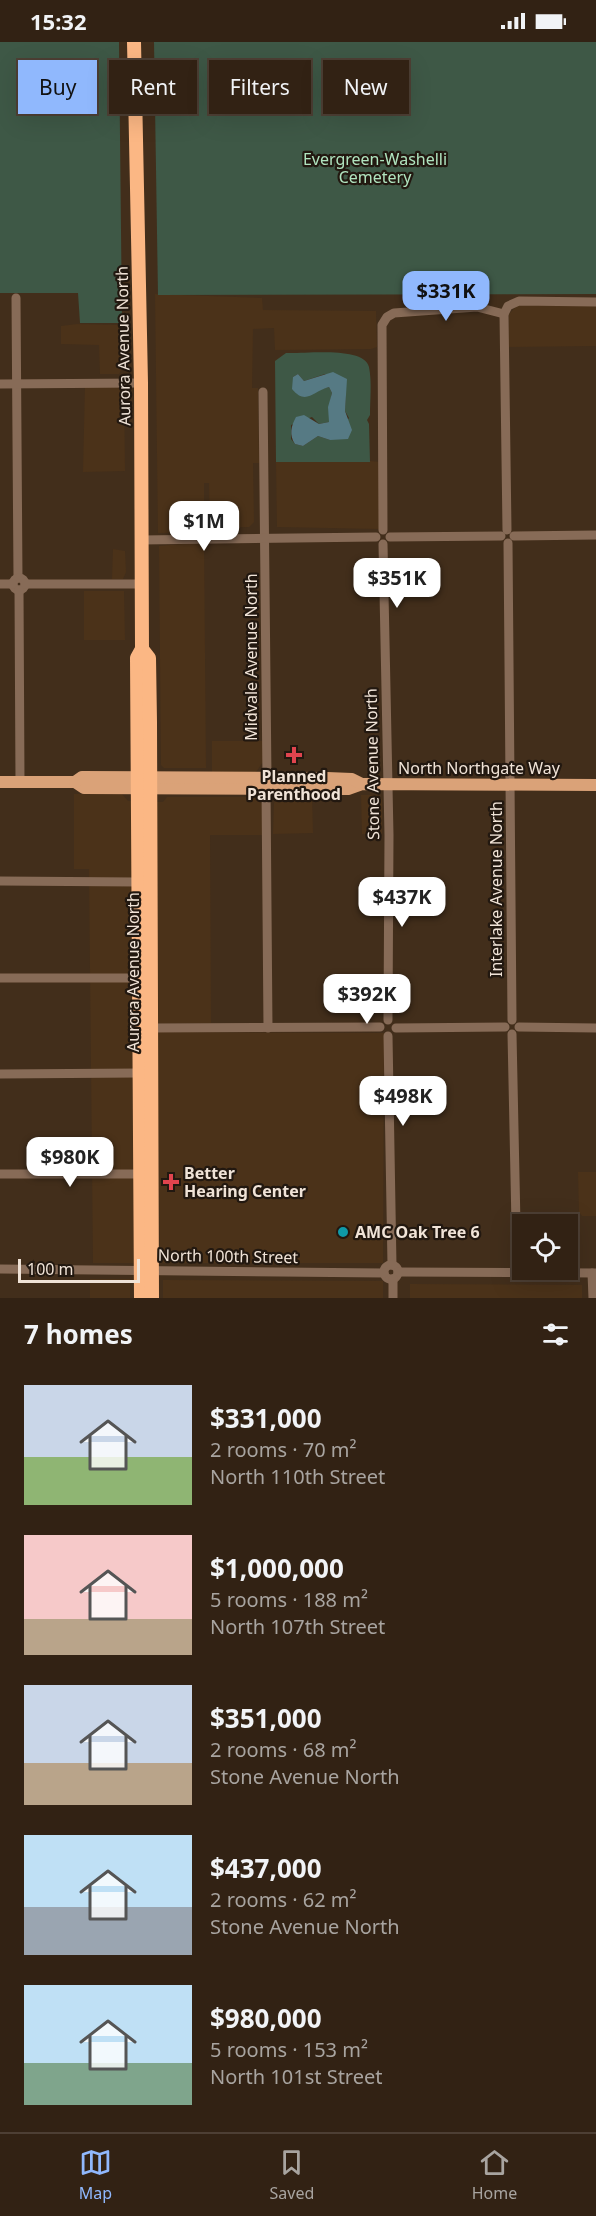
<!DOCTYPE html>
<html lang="en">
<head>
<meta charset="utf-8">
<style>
	body { margin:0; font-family:"Noto Sans",sans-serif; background:#3d2f22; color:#f1f3f6; height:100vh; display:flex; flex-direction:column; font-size:22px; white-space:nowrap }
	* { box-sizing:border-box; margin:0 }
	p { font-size:20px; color:#a8a4a0 }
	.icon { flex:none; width:33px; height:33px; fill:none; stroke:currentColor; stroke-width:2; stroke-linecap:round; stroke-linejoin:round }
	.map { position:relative; height:1256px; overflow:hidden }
	.side { display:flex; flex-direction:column; background:#322214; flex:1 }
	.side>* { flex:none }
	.hud { position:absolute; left:18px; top:18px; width:561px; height:54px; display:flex; gap:12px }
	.buttons { position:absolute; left:512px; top:1172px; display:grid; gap:12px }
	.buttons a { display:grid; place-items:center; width:66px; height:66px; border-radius:0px; background:#322214; box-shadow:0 6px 24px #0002,0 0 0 2px #4d3f34; font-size:30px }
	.scale { position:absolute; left:18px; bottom:15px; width:122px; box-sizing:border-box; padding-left:6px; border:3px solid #f0e3d7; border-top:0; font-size:16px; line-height:21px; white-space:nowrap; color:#f0e3d7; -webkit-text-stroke:4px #221810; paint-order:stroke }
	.price { position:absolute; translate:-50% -51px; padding:0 14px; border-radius:12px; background:#fff; color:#222; font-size:20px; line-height:39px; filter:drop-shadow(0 2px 3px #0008) }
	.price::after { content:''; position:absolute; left:50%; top:36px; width:18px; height:14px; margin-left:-9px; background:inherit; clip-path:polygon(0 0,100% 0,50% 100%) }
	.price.selected { background:#90b8fd; color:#111 }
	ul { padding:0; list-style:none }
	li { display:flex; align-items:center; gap:18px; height:150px; padding:0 24px }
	li span { display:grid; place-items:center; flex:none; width:168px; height:120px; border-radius:0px; color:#555 }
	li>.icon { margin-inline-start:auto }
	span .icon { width:72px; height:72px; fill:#fffc; stroke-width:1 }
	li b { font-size:26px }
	h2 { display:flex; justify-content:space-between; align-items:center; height:72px; padding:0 24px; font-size:26px }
	.tag { padding:0 21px; border-radius:0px; background:#322214; box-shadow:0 6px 24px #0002,0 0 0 2px #4d3f34; font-size:21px; line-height:54px }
	.tag.selected { background:#90b8fd; color:#111 }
	.status { display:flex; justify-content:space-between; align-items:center; height:42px; padding:0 30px; background:#322214; direction:ltr }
	.status svg { height:16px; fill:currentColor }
	.tab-bar { display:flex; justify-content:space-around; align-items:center; height:84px; border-top:2px solid #4d3f34; background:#322214; font-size:16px; color:#a8a4a0 }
	.tab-bar a { display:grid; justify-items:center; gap:3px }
	.tab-bar .selected { color:#90b8fd }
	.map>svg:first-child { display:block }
	.built { fill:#4b3219 }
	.green { fill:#3e5846; fill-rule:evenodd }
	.water { fill:#567a84 }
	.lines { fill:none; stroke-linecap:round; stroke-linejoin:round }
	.minor { stroke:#876b57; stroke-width:9 }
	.major { stroke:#daa278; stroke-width:12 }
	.highway { stroke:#fbb784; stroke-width:14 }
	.health-dot { fill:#e0444e; stroke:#221810; stroke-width:2 }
	.culture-dot { fill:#0f9aa8; stroke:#221810; stroke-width:2 }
	.labels { text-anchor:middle; stroke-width:4.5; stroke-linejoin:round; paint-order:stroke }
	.park-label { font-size:16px; fill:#b0e4bf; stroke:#221810 }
	.street-label { font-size:16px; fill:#f0e3d7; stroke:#221810 }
	.poi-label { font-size:16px; font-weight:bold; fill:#f0e3d7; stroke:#221810; text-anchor:start }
</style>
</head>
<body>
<div class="status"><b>15:32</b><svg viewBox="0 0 49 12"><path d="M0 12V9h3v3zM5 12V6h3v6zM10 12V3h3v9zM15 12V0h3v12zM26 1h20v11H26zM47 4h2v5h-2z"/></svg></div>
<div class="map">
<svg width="596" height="1256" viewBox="0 0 596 1256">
	<rect width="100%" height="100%" fill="#422e1b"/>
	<g class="built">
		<path d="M155 252 262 256 263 268 376 269 377 305 371 307 275 308 274 286 253 287 252 346H258L259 421H253L254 480 249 485 210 486 209 441H204V490L158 491Z"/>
		<path d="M518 263H596V304L509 305V272Z"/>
		<path d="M77 282 121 283 122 326 119 332H100L99 303 61 302V284Z"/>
		<path d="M85 343 124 344 125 429 83 430Z"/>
		<path d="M362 418 380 420V487L277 485 276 420Z"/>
		<path d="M204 500 206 726H164L161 723 159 504Z"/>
		<path d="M113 507 125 509 126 530 123 537H112Z"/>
		<path d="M84 549H124L125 598H84Z"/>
		<path d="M212 699H263V720L256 730H212Z"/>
		<path d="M74 752H122L128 759 163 760 167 755H257L261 758 262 763H267V793H210L211 981 132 982 134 1221H93L89 827H74Z"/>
		<path d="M312 753 313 791 273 792 274 761 280 754Z"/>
		<path d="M361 753H377L382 757V792H362Z"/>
		<path d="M157 990 384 991 383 1221H160Z"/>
		<path d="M578 1130H596V1174H582L579 1170Z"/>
		<rect x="90" y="1237" width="40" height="19"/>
		<path d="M163 1238 383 1239V1256H163Z"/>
		<path d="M410 1242 582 1243V1256H410Z"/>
	</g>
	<g class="green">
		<path d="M0 0H119L122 281H80L78 251H0Z"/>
		<path d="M154 0H596V252L158 253Z"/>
		<path d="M286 311C305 312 364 304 369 325 372 340 370 358 370 373L367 378 369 382 370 420H276L275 319ZM298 332 304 339 325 332 346 347 345 369 349 376 330 398 318 394 303 404 295 402 291 397V383L312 375 319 382 329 380C331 370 329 361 332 351L329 345 322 347 293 335Z"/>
	</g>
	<path class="water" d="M333 330 347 337 345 369 352 388 348 397 330 398 318 394 303 404 295 402C289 393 291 384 296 375L304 373 319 382 329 380 328 365 332 351 329 345C313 349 306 364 292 347L293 335 298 332 304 339Z"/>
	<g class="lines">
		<g class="minor">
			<path d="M16 256 18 536"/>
			<path d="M0 342 141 341"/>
			<path d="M263 350 267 736"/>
			<path d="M383 488 382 283 387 275 394 271 477 265 504 272"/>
			<path d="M507 488 504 272 508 264 519 259 596 260"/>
			<path d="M514 494 596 493"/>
			<path d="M390 495 501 494"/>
			<path d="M141 498 376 495"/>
			<path d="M508 501 512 978"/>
			<path d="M383 502 389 793 388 978"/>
			<circle cx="19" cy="542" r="6"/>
			<path d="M0 542H13"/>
			<path d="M25 542H142"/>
			<path d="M19 548 20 740"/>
			<path d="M266 746 268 986"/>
			<path d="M0 839 137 840"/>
			<path d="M0 936H139"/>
			<path d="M519 985 596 986"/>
			<path d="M150 986 380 985"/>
			<path d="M396 986 505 985"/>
			<path d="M512 992 517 1230"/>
			<path d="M388 994 392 1223"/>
			<path d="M0 1032 139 1031"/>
			<path d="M0 1132H140"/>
			<circle cx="391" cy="1230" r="7"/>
			<path d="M0 1227 384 1231"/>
			<path d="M398 1230 596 1231"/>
			<path d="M592 1231 593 1256"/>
			<path d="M393 1237V1256"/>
		</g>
		<g class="major">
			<path d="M0 740H75L84 746 348 747 362 742 596 743"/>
			<path d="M75 740 82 735 327 736 352 737 362 742"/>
		</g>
		<g class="highway">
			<path d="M134 0 141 341 142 607 137 616 141 1256"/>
			<path d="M142 607 149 616 150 680 152 1256"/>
		</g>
	</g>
	<g class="health-dot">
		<path d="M291 704h6v6h6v6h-6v6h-6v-6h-6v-6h6z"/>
		<path d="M168 1131h6v6h6v6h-6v6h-6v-6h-6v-6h6z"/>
	</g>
	<circle class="culture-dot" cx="343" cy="1190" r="6"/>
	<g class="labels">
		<g class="park-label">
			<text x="375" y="123">Evergreen-Washelli<tspan x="375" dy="18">Cemetery</tspan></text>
		</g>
		<g class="street-label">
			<text transform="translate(123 304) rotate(-91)" y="6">Aurora Avenue North</text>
			<text transform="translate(251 615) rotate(-90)" y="6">Midvale Avenue North</text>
			<text transform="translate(372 722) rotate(-91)" y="6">Stone Avenue North</text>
			<text x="479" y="732">North Northgate Way</text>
			<text transform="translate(496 847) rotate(-90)" y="6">Interlake Avenue North</text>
			<text transform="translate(133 930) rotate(-90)" y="6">Aurora Avenue North</text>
			<text transform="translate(228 1214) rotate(1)" y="6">North 100th Street</text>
		</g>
		<g class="poi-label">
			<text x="294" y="740" text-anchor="middle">Planned<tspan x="294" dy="18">Parenthood</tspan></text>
			<text x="184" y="1137">Better<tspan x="184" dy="18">Hearing Center</tspan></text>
			<text x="355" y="1196">AMC Oak Tree 6</text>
		</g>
	</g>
</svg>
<div class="buttons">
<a><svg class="icon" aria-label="locate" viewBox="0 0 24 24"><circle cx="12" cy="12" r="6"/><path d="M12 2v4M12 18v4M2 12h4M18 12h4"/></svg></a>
</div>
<div class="scale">100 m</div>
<b class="price selected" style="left:446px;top:280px">$331K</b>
<b class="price" style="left:204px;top:510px">$1M</b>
<b class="price" style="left:397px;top:567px">$351K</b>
<b class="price" style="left:402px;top:886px">$437K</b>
<b class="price" style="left:367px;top:983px">$392K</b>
<b class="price" style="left:403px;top:1085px">$498K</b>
<b class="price" style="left:70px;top:1146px">$980K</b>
<div class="hud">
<a class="tag selected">Buy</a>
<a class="tag">Rent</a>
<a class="tag">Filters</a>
<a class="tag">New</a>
</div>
</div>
<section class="side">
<h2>7 homes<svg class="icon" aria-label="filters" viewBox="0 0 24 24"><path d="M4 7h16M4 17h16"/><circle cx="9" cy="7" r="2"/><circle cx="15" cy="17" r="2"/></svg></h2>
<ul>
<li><span style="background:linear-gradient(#c9d6e8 60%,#8fb573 0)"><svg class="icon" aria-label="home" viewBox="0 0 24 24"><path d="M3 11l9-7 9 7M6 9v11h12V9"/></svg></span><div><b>$331,000</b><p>2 rooms · 70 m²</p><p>North 110th Street</p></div></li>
<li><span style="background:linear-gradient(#f6c9c9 70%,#b9a48a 0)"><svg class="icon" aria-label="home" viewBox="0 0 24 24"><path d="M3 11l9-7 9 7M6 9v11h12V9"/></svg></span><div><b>$1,000,000</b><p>5 rooms · 188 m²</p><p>North 107th Street</p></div></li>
<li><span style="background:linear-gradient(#c9d6e8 65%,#b9a48a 0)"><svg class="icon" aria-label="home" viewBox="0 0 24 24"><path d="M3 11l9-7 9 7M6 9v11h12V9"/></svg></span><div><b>$351,000</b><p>2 rooms · 68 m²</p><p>Stone Avenue North</p></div></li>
<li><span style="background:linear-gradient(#bfe0f5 60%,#9aa5b1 0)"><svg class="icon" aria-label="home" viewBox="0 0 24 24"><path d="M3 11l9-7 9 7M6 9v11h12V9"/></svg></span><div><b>$437,000</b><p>2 rooms · 62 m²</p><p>Stone Avenue North</p></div></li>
<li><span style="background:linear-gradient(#bfe0f5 65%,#7fa58c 0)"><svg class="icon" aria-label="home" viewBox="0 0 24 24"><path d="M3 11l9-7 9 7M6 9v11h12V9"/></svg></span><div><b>$980,000</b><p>5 rooms · 153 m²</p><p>North 101st Street</p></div></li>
</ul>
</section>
<nav class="tab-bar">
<a class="selected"><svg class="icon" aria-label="map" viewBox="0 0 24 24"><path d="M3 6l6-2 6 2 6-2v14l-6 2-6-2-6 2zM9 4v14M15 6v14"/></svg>Map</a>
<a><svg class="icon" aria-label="saved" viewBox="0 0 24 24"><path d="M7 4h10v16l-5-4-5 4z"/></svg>Saved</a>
<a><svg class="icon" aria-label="home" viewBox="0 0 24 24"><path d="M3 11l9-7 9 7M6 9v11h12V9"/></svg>Home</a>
</nav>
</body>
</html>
